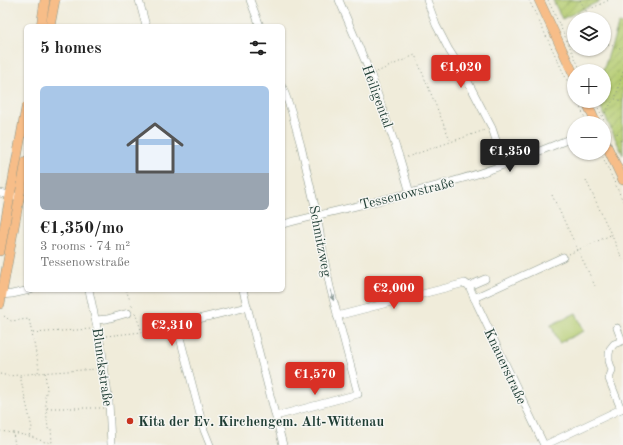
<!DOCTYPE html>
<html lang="en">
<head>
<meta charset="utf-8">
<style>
	body { margin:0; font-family:"Old Standard TT",serif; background:#f2f2f2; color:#222; height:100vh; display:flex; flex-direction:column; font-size:15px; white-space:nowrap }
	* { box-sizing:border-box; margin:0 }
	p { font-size:13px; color:#767676 }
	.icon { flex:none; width:22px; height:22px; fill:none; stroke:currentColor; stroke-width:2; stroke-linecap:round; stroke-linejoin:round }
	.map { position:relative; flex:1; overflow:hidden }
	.side { position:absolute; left:24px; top:24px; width:261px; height:268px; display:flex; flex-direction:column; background:#fff; border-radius:6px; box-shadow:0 1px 3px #0004 }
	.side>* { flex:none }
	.tools { position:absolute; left:567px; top:12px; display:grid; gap:8px }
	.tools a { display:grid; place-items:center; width:44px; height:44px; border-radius:50%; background:#fff; box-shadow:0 1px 3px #0004; font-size:20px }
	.price { position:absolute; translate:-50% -34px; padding:0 9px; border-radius:4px; background:#d93025; color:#fff; font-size:13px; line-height:26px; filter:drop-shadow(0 1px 2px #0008) }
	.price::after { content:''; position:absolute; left:50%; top:24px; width:12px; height:9px; margin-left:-6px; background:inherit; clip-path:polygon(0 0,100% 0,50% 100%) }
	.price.on { background:#222; color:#fff }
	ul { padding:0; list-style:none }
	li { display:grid; align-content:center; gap:8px; height:212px; padding:0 16px }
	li+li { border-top:1px solid #e0e0e0 }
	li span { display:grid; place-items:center; height:124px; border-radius:6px; color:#555 }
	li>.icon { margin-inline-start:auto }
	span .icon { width:72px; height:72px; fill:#fffc; stroke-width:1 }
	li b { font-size:17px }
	h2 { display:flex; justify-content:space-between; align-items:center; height:48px; padding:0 16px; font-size:17px }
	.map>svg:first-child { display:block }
	.garden { fill:url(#garden-furrows); stroke:#6a8452 }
	.pitch { fill:#b5cc71; stroke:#6a8452 }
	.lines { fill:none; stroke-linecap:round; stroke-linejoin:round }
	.minor-casing { stroke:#889487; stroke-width:8 }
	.major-casing { stroke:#889487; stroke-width:10 }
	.path { stroke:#889487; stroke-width:1; stroke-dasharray:1 3; stroke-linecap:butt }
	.minor { stroke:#fff; stroke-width:7 }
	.major { stroke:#f7bd88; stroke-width:9 }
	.oneway { fill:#8f9e9a }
	.poi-dot { fill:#c8321e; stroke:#f6f6f2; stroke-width:1.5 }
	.labels { text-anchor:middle; stroke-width:3; stroke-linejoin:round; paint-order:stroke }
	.street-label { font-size:14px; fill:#1f3d34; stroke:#f6f6f2 }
	.poi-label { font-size:14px; font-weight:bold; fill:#1f3d34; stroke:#f6f6f2; text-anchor:start }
</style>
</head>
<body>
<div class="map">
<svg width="623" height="445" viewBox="0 0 623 445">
	<defs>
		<pattern id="garden-furrows" width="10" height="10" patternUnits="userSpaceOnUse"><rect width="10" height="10" fill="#b5cc71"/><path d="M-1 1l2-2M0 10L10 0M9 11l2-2" fill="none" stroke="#93a75e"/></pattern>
	</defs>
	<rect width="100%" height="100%" fill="#f6f6f2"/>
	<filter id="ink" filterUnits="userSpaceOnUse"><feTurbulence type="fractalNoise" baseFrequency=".025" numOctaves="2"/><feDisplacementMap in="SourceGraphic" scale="8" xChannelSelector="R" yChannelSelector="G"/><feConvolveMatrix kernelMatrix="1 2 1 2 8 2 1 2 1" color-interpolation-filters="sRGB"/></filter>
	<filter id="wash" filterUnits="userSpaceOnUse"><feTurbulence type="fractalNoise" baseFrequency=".012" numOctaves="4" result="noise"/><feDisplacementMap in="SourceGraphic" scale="16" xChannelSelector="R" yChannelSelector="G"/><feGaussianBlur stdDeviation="0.9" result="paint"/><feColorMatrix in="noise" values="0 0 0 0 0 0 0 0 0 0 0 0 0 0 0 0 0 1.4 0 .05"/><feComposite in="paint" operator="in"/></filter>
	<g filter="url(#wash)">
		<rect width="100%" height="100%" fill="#f0ecda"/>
		<g class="garden">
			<path d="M553 0H602L562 19Z"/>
			<path d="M619 23 623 24V155L598 101H604V71H603Z"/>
		</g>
		<path class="pitch" d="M576 313 584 331 559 343 551 325Z"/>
	</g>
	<g filter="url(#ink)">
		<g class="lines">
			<g class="minor-casing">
				<g id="minor">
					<path d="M139 0 146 26"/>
					<path d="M250 0 260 26"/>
					<path d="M339 0 371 75 400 159 410 193"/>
					<path d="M427 0 436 25 449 50 463 72 492 128 504 165"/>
					<path d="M0 193 14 196"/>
					<path d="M283 224C341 209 400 197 457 180 497 169 536 153 574 137"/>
					<path d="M469 286 485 279"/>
					<path d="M89 290 102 351 109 402 111 445"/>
					<path d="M243 290 283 445"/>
					<path d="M0 295 12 294 30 290"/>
					<path d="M474 298 563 257"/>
					<path d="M337 316 465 283 469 286 477 304 544 445"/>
					<path d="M96 320 107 319 128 313"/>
					<path d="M617 328 622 341 614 344 610 349 609 354V361L612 370 609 379 621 409"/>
					<path d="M276 416 358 394 330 287 324 258 317 215 301 146 291 110 283 88"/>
					<path d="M210 445 204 430 178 330 179 326 182 323 247 307"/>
					<path d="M545 445 623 408"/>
				</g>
			</g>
			<g class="major-casing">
				<g id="major">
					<path d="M539 0 574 75"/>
					<path d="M41 26 45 0"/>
					<path d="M50 26 55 0"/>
					<path d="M586 101 596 123"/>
					<path d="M604 140 623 180"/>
					<path d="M0 251 26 108"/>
					<path d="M0 304 26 161"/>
				</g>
			</g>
			<g class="path">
				<path d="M529 0 574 95"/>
				<path d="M548 0 581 71"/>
				<path d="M580 0 586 11 609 0"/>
				<path d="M604 43 623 49"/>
				<path d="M377 72 415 55 451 142"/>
				<path d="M623 72 615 99 623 101"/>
				<path d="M577 101 586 120"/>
				<path d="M595 101 611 136"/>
				<path d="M603 116 614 99"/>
				<path d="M617 133 623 145"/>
				<path d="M601 153 623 201"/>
				<path d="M407 157 485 130"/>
				<path d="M586 180 623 260"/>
				<path d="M552 195 595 286"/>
				<path d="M569 254 613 234"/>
				<path d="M126 290 133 308"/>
				<path d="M135 313 142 332"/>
				<path d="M4 316 11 321 29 319 39 368 38 372"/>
				<path d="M33 333 91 329"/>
				<path d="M106 336 142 332 167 325 171 327"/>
				<path d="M0 374 9 376 38 373 97 369"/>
				<path d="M20 376 32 428 29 436"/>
				<path d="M47 408H104"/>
				<path d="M0 431 13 433 15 445"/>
				<path d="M13 433 29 436 45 442H52L51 429H48L45 396 47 390 45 372"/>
			</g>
			<use href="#minor" class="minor"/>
			<use href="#major" class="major"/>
		</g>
		<defs><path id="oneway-solid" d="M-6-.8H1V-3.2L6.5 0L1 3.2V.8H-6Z"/></defs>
		<use class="oneway" href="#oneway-solid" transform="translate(332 295) rotate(75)"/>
	</g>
	<circle class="poi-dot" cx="130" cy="421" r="4"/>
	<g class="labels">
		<g class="street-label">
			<text transform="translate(378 96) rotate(70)" y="5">Heiligental</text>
			<text transform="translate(407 193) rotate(-14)" y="5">Tessenowstraße</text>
			<text transform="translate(321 241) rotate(79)" y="5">Schmitzweg</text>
			<text transform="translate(506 366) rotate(65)" y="5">Knauerstraße</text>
			<text transform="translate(103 367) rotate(82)" y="5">Blunckstraße</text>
		</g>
		<g class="poi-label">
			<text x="138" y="426">Kita der Ev. Kirchengem. Alt-Wittenau</text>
		</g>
	</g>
</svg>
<div class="tools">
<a><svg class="icon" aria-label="layers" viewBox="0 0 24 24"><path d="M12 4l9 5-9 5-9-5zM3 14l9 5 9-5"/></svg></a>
<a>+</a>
<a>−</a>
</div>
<b class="price" style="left:461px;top:89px">€1,020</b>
<b class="price on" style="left:510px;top:173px">€1,350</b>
<b class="price" style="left:394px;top:310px">€2,000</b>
<b class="price" style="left:172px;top:347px">€2,310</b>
<b class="price" style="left:315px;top:396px">€1,570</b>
<section class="side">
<h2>5 homes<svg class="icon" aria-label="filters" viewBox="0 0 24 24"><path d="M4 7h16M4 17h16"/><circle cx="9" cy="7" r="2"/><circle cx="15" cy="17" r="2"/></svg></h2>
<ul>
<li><span style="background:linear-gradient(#a9c7e8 70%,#9aa5b1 0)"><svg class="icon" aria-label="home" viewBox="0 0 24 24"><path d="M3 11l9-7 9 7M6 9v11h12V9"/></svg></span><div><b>€1,350/mo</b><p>3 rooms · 74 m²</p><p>Tessenowstraße</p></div></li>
</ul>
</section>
</div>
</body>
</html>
